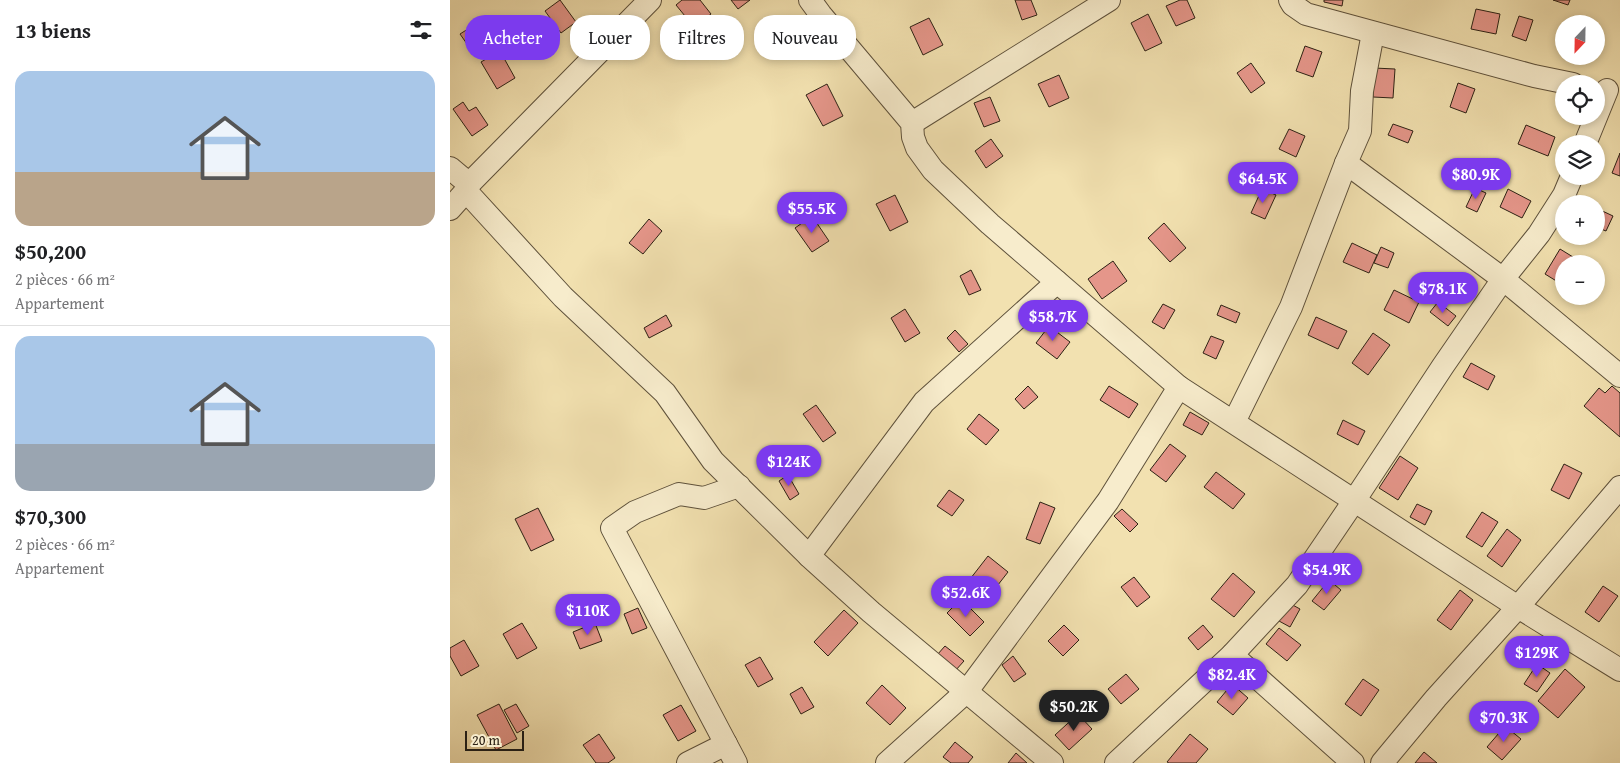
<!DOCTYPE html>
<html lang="fr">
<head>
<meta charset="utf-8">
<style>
	body { margin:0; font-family:"Gentium Book Plus",serif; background:#f6f6f6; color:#202124; height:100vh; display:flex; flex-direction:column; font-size:19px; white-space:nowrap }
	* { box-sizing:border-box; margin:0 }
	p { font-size:16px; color:#757577 }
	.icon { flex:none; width:28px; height:28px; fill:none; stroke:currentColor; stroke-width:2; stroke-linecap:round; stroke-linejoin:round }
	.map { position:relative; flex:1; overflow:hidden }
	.side { display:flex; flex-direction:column; background:#fff; width:450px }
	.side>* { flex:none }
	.hud { position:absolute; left:15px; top:15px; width:475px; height:45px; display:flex; gap:10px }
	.needle { width:32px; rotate:202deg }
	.controls { position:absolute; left:1105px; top:15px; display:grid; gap:10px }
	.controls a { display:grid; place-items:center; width:50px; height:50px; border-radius:50%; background:#fff; box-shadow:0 2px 8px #0003; font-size:25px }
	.scale { position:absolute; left:15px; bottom:12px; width:59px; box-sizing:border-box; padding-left:5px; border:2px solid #2c2114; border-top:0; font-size:14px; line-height:18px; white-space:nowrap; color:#2c2114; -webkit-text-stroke:4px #f7eccc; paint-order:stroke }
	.price { position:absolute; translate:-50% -42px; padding:0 11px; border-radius:18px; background:#7c3aed; color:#fff; font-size:16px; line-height:32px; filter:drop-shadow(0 1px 2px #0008) }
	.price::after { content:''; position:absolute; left:50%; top:30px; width:15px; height:11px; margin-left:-8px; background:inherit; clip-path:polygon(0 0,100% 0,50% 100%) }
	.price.selected { background:#222; color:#fff }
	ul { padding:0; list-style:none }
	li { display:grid; align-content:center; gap:10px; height:265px; padding:0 15px }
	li+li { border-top:1px solid #e0e0e0 }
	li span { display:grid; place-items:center; height:155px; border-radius:15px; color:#555 }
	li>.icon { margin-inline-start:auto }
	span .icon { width:90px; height:90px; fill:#fffc; stroke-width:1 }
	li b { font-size:21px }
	h2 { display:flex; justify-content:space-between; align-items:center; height:60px; padding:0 15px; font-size:21px }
	.pill { padding:0 18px; border-radius:20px; background:#fff; box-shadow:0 2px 8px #0003; font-size:18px; line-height:45px }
	.pill.selected { background:#7c3aed; color:#fff }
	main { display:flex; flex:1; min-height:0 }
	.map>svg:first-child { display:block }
	.building { fill:#e5968a; stroke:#2c2114 }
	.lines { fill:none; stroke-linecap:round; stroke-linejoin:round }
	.minor-casing { stroke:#5e513b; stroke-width:24 }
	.minor { stroke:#f7eccc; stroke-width:22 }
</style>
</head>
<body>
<main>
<section class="side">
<h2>13 biens<svg class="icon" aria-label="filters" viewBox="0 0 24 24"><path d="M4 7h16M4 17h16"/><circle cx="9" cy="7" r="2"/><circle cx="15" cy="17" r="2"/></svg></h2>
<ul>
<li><span style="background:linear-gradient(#a9c7e8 65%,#b9a48a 0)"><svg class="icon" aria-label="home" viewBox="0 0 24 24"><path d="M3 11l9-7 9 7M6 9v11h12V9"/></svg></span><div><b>$50,200</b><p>2 pièces · 66 m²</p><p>Appartement</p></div></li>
<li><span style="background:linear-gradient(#a9c7e8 70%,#9aa5b1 0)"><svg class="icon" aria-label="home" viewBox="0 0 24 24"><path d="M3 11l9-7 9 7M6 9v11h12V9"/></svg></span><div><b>$70,300</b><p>2 pièces · 66 m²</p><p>Appartement</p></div></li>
</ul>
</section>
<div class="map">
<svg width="1170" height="763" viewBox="0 0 1170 763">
	<rect width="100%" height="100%" fill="#f2e1b0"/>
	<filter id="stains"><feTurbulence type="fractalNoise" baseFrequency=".004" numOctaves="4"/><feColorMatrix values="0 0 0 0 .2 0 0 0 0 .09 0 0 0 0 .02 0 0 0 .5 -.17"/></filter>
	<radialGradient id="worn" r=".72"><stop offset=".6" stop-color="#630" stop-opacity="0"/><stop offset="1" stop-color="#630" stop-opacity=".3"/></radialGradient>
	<g class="building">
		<path d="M110 0 126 22 111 33 95 11Z"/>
		<path d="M232 0H250L261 14 244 27 226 5Z"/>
		<path d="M281 0H300L288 9Z"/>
		<path d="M565 0H581L587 15 572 20Z"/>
		<path d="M730 0H737L745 18 726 26 716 6Z"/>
		<path d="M874 0H893L892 6 874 2Z"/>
		<path d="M1103 0H1120L1118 5Z"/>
		<path d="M1026 9 1050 14 1046 34 1021 29Z"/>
		<path d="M698 14 712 43 695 51 681 23Z"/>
		<path d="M1069 16 1083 20 1076 41 1062 36Z"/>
		<path d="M479 18 493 45 473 55 460 27Z"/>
		<path d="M29 22 35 32 17 44 10 34Z"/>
		<path d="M855 46 872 52 863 77 846 71Z"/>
		<path d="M50 51 65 78 47 89 31 62Z"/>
		<path d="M801 63 815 83 801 93 787 73Z"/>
		<path d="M924 68 945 69 943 98 923 97Z"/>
		<path d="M609 75 619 98 599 107 588 84Z"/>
		<path d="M1008 83 1025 89 1016 113 1000 107Z"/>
		<path d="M377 84 393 116 373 126 356 95Z"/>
		<path d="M540 97 550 121 534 127 524 103Z"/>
		<path d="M13 102 19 111 26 107 38 125 22 136 3 109Z"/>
		<path d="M943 124 963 131 958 143 938 135Z"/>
		<path d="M1076 125 1105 137 1098 156 1068 144Z"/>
		<path d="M839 129 855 136 846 157 829 149Z"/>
		<path d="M541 139 553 156 536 168 525 151Z"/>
		<path d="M1170 153V176L1162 173Z"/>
		<path d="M1025 188 1036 193 1027 212 1016 207Z"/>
		<path d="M812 189 826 195 815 219 801 213Z"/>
		<path d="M1058 189 1081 201 1072 218 1050 207Z"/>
		<path d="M445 195 458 222 440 231 426 204Z"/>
		<path d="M1146 208 1163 216 1156 231 1146 227Z"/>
		<path d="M362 216 379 241 362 252 345 228Z"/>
		<path d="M199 219 212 231 193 254 179 243Z"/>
		<path d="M714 223 736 248 720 262 698 238Z"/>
		<path d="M902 243 927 255 919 273 893 262Z"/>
		<path d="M931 247 944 253 938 268 924 263Z"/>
		<path d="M1110 249 1123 257 1119 264H1114V272L1108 282 1095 274Z"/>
		<path d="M663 261 677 281 652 299 638 279Z"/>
		<path d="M521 270 531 290 519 295 510 276Z"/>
		<path d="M944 290 969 302 959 323 934 310Z"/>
		<path d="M988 302 1006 316 998 326 980 312Z"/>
		<path d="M713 304 725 310 714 329 702 322Z"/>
		<path d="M771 305 790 313 786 323 767 315Z"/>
		<path d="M455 309 470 333 455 342 441 318Z"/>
		<path d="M216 315 222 326 199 338 194 328Z"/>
		<path d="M866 317 897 331 888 349 858 335Z"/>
		<path d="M599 326 620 342 607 359 586 343Z"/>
		<path d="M505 330 518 344 509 352 497 338Z"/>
		<path d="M923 333 940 345 918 375 902 363Z"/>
		<path d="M761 336 774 341 766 359 753 353Z"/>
		<path d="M1021 363 1045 376 1038 390 1013 377Z"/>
		<path d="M578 386 588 397 574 409 565 399Z"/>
		<path d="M659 386 688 404 679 418 650 400Z"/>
		<path d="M1162 386 1170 393V437L1134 406 1149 388 1155 393Z"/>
		<path d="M366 405 386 433 373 442 353 414Z"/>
		<path d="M740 412 759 423 752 435 733 425Z"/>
		<path d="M529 414 549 430 536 445 517 429Z"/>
		<path d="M893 420 915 431 908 445 887 434Z"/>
		<path d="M720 444 736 456 716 482 700 470Z"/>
		<path d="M950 456 968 468 948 500 929 488Z"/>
		<path d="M1114 464 1132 473 1119 499 1101 490Z"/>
		<path d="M766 472 795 494 783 509 754 487Z"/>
		<path d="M338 475 349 494 340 500 329 481Z"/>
		<path d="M499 490 514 500 502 516 487 506Z"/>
		<path d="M590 502 605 508 590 544 576 539Z"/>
		<path d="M967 504 982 511 975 525 960 517Z"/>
		<path d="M88 508 104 540 81 551 65 519Z"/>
		<path d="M672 509 688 524 680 532 664 516Z"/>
		<path d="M1032 512 1048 522 1032 547 1016 537Z"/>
		<path d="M1057 529 1071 540 1052 567 1037 556Z"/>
		<path d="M538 556 558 572 537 599 517 583Z"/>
		<path d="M783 573 805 592 784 617 761 599Z"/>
		<path d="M684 577 700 597 687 607 671 587Z"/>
		<path d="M879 580 891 590 874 610 862 601Z"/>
		<path d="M1153 586 1168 596 1149 622 1135 612Z"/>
		<path d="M1010 590 1023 600 1001 630 987 620Z"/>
		<path d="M511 599 534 622 520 636 497 613Z"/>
		<path d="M839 603 850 609 840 627 829 621Z"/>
		<path d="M188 608 197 628 182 634 174 614Z"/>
		<path d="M394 610 408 623 378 656 364 642Z"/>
		<path d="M72 623 87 648 67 659 53 634Z"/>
		<path d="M145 623 152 641 130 649 123 632Z"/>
		<path d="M614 625 629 640 613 656 598 641Z"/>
		<path d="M753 625 763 637 748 650 738 638Z"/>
		<path d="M829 628 851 645 837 661 816 644Z"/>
		<path d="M1071 637 1086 650 1073 665 1058 651Z"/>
		<path d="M14 640 29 666 11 676 0 656V648Z"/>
		<path d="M495 646 514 661 505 671 487 655Z"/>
		<path d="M563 656 576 674 564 682 552 665Z"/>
		<path d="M310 657 323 679 308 687 295 665Z"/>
		<path d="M1087 664 1100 673 1087 692 1074 684Z"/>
		<path d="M1115 669 1135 687 1108 718 1088 701Z"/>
		<path d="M676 674 689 689 671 704 658 689Z"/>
		<path d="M913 679 929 690 911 716 895 704Z"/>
		<path d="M782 684 798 698 783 715 767 702Z"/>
		<path d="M432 685 456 708 440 725 416 703Z"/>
		<path d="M352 687 364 707 351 714 340 694Z"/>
		<path d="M49 704 67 739 46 750 27 715Z"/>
		<path d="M66 704 79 726 67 733 54 710Z"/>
		<path d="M231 705 246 731 228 741 213 715Z"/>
		<path d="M628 714 642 729 619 750 605 735Z"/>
		<path d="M1055 726 1071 739 1052 760 1037 747Z"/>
		<path d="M149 734 165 758 158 763H146L133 745Z"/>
		<path d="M740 734 758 749 746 763H719L717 762Z"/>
		<path d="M505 742 523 757 518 763H501L493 757Z"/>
		<path d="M974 752 987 763H965Z"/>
		<path d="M566 753 577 763H558Z"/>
	</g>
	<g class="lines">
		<g class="minor-casing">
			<g id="minor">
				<path d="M360 0 371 15 462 123 463 137 467 148 483 170 540 224 729 387 1068 607 1170 670"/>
				<path d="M840 0 843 5 856 14 1084 76 1123 84"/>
				<path d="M462 123 659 0"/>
				<path d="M1135 144 1157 90"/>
				<path d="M896 163 1053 279 1170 376"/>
				<path d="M0 168 19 184"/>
				<path d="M16 191 113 297 215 393 263 461 359 556 421 612 602 763"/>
				<path d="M0 209 16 191 19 184 200 0"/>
				<path d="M784 422 841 307 896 163 910 131 912 91 923 33"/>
				<path d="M359 556 474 402 607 282"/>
				<path d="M782 655 903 763"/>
				<path d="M238 763 276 744"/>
				<path d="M286 763 162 528 185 512 229 494 254 498 289 486"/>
				<path d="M437 763 517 691 658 501 729 387"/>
				<path d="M666 763 782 655 847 585 904 501 993 366 1053 279 1089 234 1114 195 1122 176"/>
				<path d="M932 763 986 698 1068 607 1170 487"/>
			</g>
		</g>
		<use href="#minor" class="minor"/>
	</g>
	<rect width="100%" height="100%" filter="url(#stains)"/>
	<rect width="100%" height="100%" fill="url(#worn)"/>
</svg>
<div class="controls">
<a><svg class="needle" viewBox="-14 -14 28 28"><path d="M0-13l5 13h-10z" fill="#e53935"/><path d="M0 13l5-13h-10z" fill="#757577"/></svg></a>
<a><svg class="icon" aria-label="locate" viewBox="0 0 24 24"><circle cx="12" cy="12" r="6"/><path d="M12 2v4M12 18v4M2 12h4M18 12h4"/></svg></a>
<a><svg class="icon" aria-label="layers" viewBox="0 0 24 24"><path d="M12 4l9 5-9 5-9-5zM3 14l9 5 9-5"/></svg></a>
<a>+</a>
<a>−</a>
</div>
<div class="scale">20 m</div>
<b class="price" style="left:1026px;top:200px">$80.9K</b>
<b class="price" style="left:813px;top:204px">$64.5K</b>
<b class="price" style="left:362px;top:234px">$55.5K</b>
<b class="price" style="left:993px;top:314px">$78.1K</b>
<b class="price" style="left:603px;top:342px">$58.7K</b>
<b class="price" style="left:339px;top:487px">$124K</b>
<b class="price" style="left:877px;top:595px">$54.9K</b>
<b class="price" style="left:516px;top:618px">$52.6K</b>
<b class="price" style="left:138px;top:636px">$110K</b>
<b class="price" style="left:1087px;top:678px">$129K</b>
<b class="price" style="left:782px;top:700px">$82.4K</b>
<b class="price selected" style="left:624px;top:732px">$50.2K</b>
<b class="price" style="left:1054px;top:743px">$70.3K</b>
<div class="hud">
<a class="pill selected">Acheter</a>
<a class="pill">Louer</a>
<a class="pill">Filtres</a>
<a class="pill">Nouveau</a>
</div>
</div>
</main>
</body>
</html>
